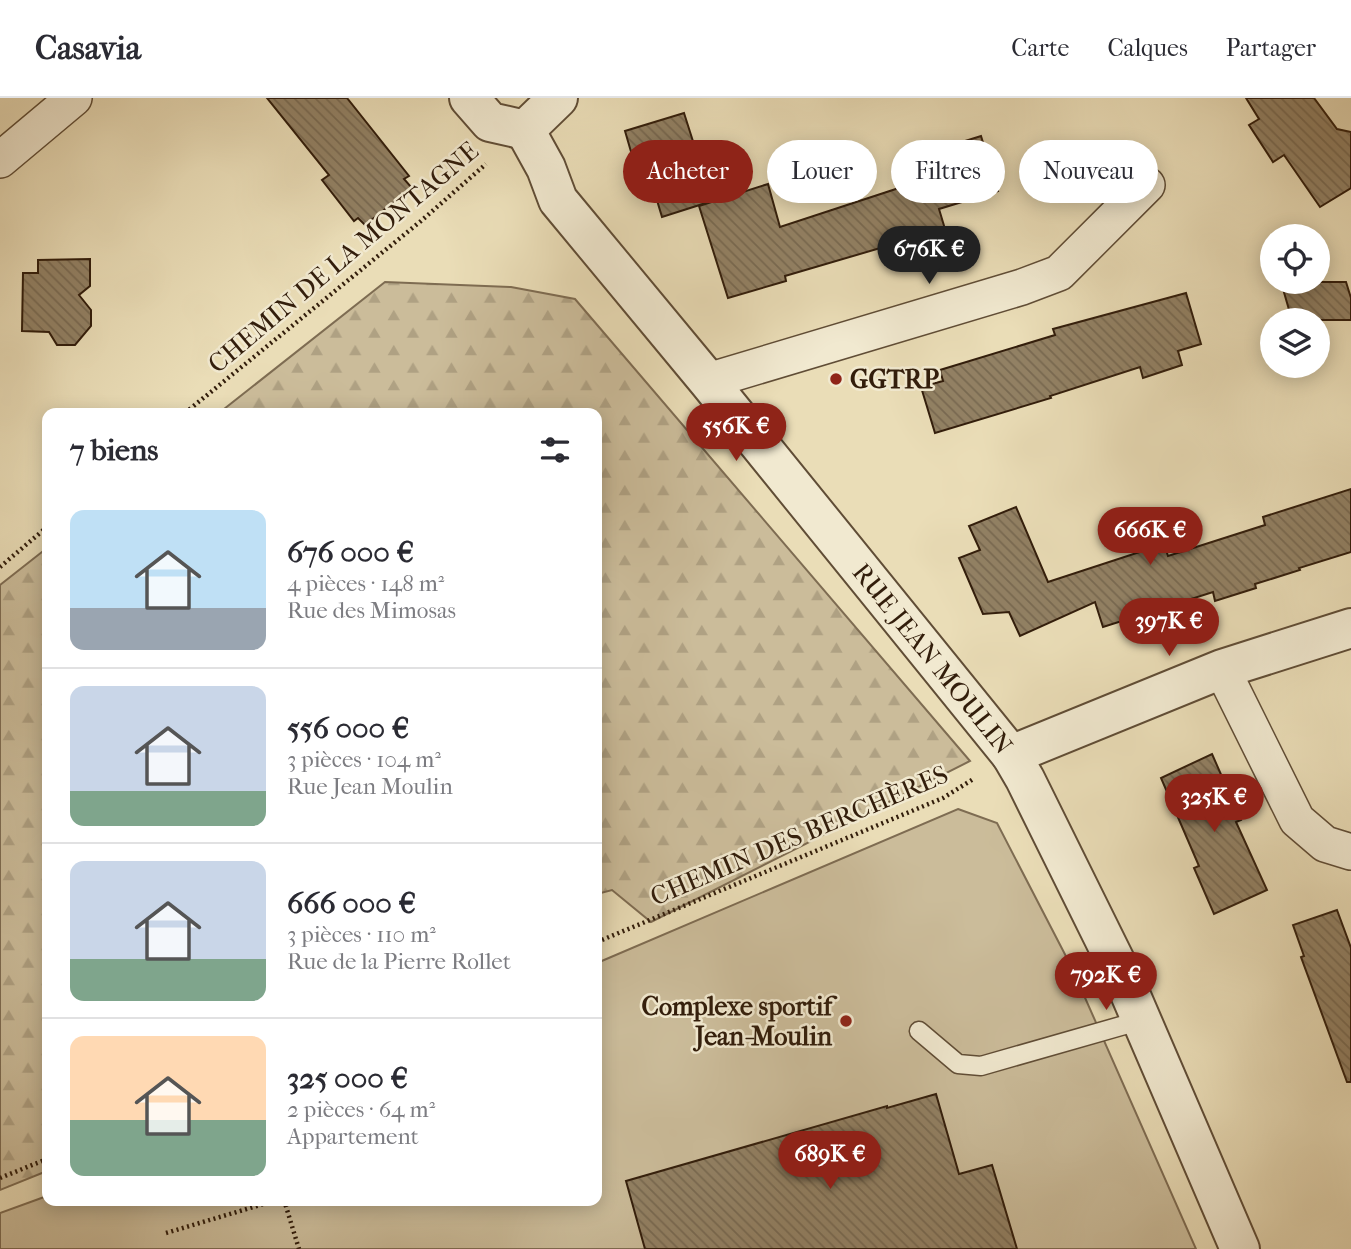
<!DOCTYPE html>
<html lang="fr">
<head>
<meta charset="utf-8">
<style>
	body { margin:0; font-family:"IM FELL French Canon",serif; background:#f2f2f3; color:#2b2b33; height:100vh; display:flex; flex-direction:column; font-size:26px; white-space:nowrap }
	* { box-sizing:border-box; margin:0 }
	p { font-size:23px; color:#7c7c81 }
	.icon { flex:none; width:38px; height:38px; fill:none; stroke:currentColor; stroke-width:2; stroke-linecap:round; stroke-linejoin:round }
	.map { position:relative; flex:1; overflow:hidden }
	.side { position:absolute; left:42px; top:310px; width:560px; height:798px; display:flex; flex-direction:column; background:#fff; border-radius:14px; box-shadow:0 4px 18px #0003 }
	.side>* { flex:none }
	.top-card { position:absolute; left:623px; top:42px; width:623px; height:63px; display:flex; gap:14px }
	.controls { position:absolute; left:1260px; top:126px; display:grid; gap:14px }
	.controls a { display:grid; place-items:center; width:70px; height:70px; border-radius:50%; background:#fff; box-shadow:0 4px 18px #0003; font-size:35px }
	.price { position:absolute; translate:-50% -60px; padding:0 16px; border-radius:24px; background:#8f2418; color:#fff; font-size:23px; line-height:46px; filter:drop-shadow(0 2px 4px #0008) }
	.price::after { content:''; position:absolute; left:50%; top:42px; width:21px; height:16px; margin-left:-10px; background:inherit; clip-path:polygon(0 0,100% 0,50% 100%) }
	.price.current { background:#222; color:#fff }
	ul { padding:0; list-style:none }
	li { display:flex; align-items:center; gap:21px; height:175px; padding:0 28px }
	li+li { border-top:2px solid #e1e1e2 }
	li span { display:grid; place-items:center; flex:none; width:196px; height:140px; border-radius:14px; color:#555 }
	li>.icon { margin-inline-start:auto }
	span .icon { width:84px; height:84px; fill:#fffc; stroke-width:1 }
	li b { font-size:30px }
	h2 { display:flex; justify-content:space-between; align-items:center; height:84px; padding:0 28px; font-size:30px }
	.chip { padding:0 24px; border-radius:32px; background:#fff; box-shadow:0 4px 18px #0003; font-size:24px; line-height:63px }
	.chip.current { background:#8f2418; color:#fff }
	header { display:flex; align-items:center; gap:42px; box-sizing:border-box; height:98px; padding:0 35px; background:#fff; border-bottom:2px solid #e1e1e2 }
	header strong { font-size:33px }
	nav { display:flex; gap:38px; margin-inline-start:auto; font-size:24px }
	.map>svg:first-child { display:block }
	.forest { fill:url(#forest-firs); stroke:#7e6c52; stroke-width:2 }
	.pitch { fill:#cbbc9a; stroke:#7e6c52; stroke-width:2 }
	.building { fill:url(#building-back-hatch); stroke:#321d0b; stroke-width:2 }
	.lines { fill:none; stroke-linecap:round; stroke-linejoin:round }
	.service-casing { stroke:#604d36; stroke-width:21 }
	.minor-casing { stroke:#604d36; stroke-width:38 }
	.tertiary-casing { stroke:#604d36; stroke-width:42 }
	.path { stroke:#321d0b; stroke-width:4.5; stroke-dasharray:2 3.5; stroke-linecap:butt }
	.service { stroke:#f1e9d0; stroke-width:18 }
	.minor { stroke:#f1e9d0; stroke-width:35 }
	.tertiary { stroke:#f1e9d0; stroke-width:38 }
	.poi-dot { fill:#8f2418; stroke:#f1e9d0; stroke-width:2.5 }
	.labels { text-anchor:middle; stroke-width:5; stroke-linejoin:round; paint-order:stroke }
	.street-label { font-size:26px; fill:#321d0b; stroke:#f1e9d0 }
	.poi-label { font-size:26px; font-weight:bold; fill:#321d0b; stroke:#f1e9d0; text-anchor:start }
</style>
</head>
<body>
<header>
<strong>Casavia</strong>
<nav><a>Carte</a><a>Calques</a><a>Partager</a></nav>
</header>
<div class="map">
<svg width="1351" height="1151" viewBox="0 0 1351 1151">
	<defs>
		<pattern id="forest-firs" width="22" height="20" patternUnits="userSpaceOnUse" patternTransform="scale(1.75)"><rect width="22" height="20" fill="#cbbc9a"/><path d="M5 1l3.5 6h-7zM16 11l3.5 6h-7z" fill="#afa183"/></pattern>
		<pattern id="building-back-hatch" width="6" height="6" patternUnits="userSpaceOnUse" patternTransform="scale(1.75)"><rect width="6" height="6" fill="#928164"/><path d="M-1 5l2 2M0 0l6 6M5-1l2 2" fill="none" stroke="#786951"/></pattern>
	</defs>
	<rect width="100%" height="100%" fill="#eaddb7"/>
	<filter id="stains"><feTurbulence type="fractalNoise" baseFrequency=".00286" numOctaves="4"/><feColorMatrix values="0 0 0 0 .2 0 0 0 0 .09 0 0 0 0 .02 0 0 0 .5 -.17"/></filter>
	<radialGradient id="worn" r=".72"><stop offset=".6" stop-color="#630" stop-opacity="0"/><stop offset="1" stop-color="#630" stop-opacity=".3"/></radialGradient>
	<g class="forest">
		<path d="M385 184 511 189 575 201 970 663 651 824 612 792 597 796V315H219Z"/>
		<path d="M47 450V1073L0 1092V487Z"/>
	</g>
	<path class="pitch" d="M958 711 997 725 1071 868 1196 1151H0V1115L47 1098V1102H597V865Z"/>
	<g class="building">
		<path d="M267 0H347L409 78 404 81 412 90 365 127 358 120 354 123 322 82 329 77Z"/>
		<path d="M1246 0H1314L1337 31 1351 34V90L1320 109 1284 57 1273 64 1249 27 1259 21Z"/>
		<path d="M684 15 712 103 662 119 656 99 645 102 625 33Z"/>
		<path d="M981 38 998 93 939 111 945 131 785 178 786 183 728 200 699 108 768 86 780 129 908 87 901 63Z"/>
		<path d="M90 161V188L79 197 91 212V228L75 247H57L49 234 22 233 23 175H38V162Z"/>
		<path d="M1281 184H1346L1351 200V222H1292Z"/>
		<path d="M1186 195 1201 246 1178 253 1182 267 1143 280 1140 269 1050 298 1051 300 935 335 921 289 943 283 940 272 1055 237 1053 231Z"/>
		<path d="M1351 391V454L1299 470 1300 472 1255 486 1256 490 1215 503 1213 494 1103 529 1095 504 1020 538 1009 514 983 516 959 460 980 452 969 428 1016 409 1048 484 1164 446 1168 458 1265 427 1263 419Z"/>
		<path d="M1212 656 1241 722 1236 724 1267 792 1214 816 1194 770 1199 768 1161 680Z"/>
		<path d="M1337 812 1351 850V984H1347L1301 859 1304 858 1293 827Z"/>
		<path d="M936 996 959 1076 992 1067 1017 1151H645L626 1083 887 1008V1010Z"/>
	</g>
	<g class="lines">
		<g class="service-casing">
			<path id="service" d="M919 933 958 966 981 968 1142 922"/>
		</g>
		<g class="minor-casing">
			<g id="minor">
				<path d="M0 62 74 0"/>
				<path d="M708 283 1022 189 1059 175 1147 87"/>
				<path d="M1222 571 1297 722 1325 746 1351 754"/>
			</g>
		</g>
		<g class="tertiary-casing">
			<g id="tertiary">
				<path d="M469 0 490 24 525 32"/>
				<path id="s1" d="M525 32 546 70 558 102 708 283 1011 657 1025 681 1122 877 1240 1151"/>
				<path d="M525 32 558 0"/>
				<path d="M1011 657 1222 571 1351 530"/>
			</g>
		</g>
		<g class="path">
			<path d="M185 315 421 123 486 66"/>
			<path d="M0 469 47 429"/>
			<path d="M597 844 943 700 975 680"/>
			<path d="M597 1009 601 1008"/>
			<path d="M0 1080 47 1061"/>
			<path d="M284 1102 299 1151"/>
			<path d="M166 1135 277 1102"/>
		</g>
		<use href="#service" class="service"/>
		<use href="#minor" class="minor"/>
		<use href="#tertiary" class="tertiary"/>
	</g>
	<g class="poi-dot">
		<circle cx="836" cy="281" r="7"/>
		<circle cx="846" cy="923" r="7"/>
	</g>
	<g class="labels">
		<g class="street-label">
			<text transform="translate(343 159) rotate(-40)" y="9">CHEMIN DE LA MONTAGNE</text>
			<text dy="9" stroke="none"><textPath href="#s1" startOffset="670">RUE JEAN MOULIN</textPath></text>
			<text transform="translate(799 737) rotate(-23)" y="9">CHEMIN DES BERCHÈRES</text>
		</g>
		<g class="poi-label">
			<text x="850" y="290">GGTRP</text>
			<text x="832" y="917" text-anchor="end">Complexe sportif<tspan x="832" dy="30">Jean-Moulin</tspan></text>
		</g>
	</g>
	<rect width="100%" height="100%" filter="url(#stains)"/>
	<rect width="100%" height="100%" fill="url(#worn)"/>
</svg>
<div class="controls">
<a><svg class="icon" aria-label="locate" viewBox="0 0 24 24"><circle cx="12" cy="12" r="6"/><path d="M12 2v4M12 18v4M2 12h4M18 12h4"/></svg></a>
<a><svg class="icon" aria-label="layers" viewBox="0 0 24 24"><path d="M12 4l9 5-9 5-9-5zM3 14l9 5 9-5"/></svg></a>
</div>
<b class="price current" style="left:929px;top:188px">676K €</b>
<b class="price" style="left:736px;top:365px">556K €</b>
<b class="price" style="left:1150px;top:469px">666K €</b>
<b class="price" style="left:1169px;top:560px">397K €</b>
<b class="price" style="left:1214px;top:736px">325K €</b>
<b class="price" style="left:1106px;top:914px">792K €</b>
<b class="price" style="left:830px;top:1093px">689K €</b>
<div class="top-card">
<a class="chip current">Acheter</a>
<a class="chip">Louer</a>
<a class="chip">Filtres</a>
<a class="chip">Nouveau</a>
</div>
<section class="side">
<h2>7 biens<svg class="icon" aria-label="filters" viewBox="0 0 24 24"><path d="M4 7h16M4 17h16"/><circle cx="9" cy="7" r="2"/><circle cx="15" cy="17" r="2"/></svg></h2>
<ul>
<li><span style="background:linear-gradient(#bfe0f5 70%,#9aa5b1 0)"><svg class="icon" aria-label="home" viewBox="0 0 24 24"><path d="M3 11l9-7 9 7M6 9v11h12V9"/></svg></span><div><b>676 000 €</b><p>4 pièces · 148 m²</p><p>Rue des Mimosas</p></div></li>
<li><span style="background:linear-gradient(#c9d6e8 75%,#7fa58c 0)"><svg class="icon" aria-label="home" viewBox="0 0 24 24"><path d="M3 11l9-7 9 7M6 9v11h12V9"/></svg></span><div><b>556 000 €</b><p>3 pièces · 104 m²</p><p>Rue Jean Moulin</p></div></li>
<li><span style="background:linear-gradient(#c9d6e8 70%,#7fa58c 0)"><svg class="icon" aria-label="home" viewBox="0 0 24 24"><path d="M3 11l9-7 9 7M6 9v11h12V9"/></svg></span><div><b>666 000 €</b><p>3 pièces · 110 m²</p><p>Rue de la Pierre Rollet</p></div></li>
<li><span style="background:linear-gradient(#ffd9b3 60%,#7fa58c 0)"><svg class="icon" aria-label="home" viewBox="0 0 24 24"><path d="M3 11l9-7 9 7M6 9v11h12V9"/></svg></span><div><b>325 000 €</b><p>2 pièces · 64 m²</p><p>Appartement</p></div></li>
</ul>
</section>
</div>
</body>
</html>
